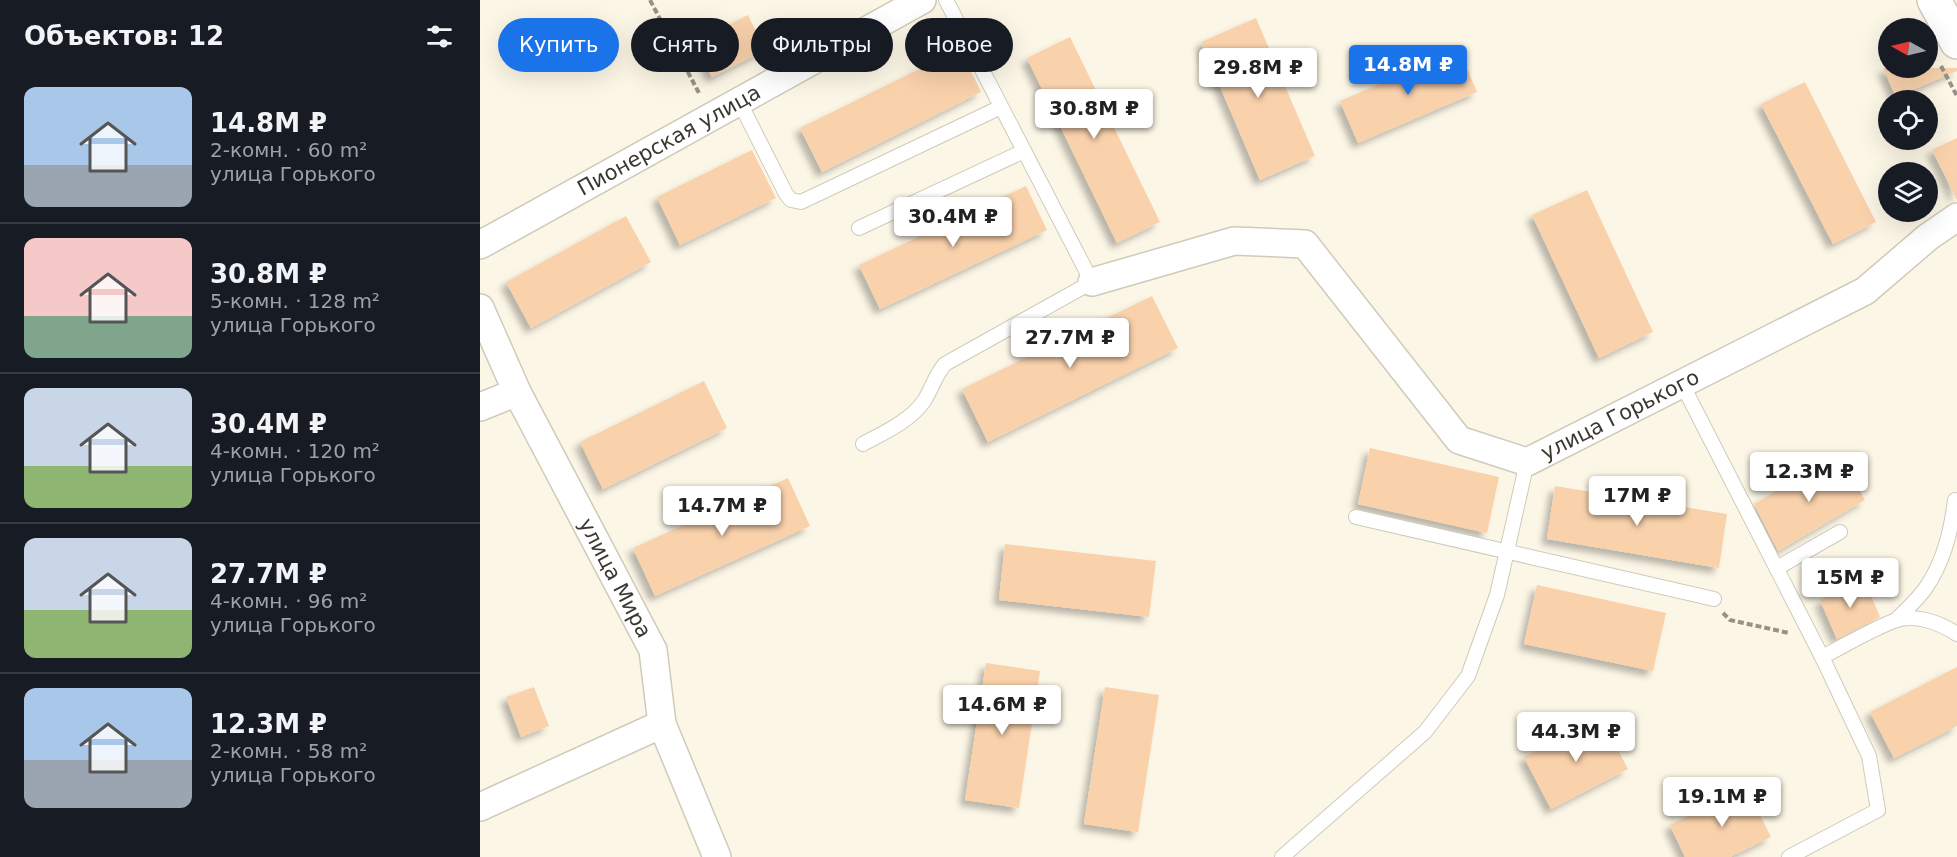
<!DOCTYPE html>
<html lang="ru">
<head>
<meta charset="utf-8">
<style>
	body { margin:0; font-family:"DejaVu Sans",sans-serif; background:#20242c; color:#f1f3f6; height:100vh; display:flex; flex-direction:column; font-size:22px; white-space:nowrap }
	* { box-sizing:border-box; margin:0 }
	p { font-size:20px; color:#9ea1a6 }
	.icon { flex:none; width:33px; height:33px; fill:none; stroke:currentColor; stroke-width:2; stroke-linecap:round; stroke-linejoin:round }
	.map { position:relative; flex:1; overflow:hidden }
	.sheet { display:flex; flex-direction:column; background:#171b24; width:480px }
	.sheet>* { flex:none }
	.top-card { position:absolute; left:18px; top:18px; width:570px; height:54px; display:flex; gap:12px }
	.needle { width:39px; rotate:278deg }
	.controls { position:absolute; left:1398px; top:18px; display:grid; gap:12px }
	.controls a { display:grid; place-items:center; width:60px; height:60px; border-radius:50%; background:#171b24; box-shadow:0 6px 24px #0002; font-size:30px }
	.price { position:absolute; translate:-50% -51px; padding:0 14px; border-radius:6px; background:#fff; color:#222; font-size:20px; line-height:39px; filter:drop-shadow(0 2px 3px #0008) }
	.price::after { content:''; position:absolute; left:50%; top:36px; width:18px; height:14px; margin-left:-9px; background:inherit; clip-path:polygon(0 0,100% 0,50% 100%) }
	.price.active { background:#1a73e8; color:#fff }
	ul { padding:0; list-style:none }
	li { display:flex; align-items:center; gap:18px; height:150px; padding:0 24px }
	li+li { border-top:2px solid #363941 }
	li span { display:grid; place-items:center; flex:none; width:168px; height:120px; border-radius:12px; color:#555 }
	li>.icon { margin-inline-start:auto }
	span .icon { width:72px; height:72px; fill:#fffc; stroke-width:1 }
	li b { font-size:26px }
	h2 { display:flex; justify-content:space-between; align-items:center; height:72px; padding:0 24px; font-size:26px }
	.tag { padding:0 21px; border-radius:27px; background:#171b24; box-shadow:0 6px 24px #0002; font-size:21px; line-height:54px }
	.tag.active { background:#1a73e8; color:#fff }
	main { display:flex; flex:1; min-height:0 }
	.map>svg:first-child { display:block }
	.building { fill:#f9d2ac; filter:url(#shadow) }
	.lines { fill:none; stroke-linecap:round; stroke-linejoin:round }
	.service-casing { stroke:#cfcaba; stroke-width:16 }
	.minor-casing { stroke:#cfcaba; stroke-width:30 }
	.tertiary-casing { stroke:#cfcaba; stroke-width:36 }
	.path { stroke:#979288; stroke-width:4; stroke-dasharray:6 3; stroke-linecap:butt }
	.service { stroke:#fff; stroke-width:14 }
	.minor { stroke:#fff; stroke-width:27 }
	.tertiary { stroke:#fff; stroke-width:33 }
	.labels { text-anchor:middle; stroke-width:5; stroke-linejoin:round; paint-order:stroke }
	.street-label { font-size:21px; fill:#3b3832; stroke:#fff }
</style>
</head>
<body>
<main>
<section class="sheet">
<h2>Объектов: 12<svg class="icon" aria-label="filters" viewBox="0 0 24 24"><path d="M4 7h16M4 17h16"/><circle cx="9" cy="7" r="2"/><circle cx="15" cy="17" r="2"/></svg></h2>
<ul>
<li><span style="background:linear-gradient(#a9c7e8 65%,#9aa5b1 0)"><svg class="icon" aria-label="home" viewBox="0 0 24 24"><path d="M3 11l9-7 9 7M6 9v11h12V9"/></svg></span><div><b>14.8M ₽</b><p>2-комн. · 60 m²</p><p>улица Горького</p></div></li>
<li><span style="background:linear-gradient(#f6c9c9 65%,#7fa58c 0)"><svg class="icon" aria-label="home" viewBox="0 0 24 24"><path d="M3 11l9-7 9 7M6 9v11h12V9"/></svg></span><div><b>30.8M ₽</b><p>5-комн. · 128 m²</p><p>улица Горького</p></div></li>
<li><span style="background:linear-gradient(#c9d6e8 65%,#8fb573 0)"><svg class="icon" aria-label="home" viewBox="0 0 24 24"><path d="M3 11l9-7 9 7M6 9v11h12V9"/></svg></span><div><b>30.4M ₽</b><p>4-комн. · 120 m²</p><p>улица Горького</p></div></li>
<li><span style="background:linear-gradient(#c9d6e8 60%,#8fb573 0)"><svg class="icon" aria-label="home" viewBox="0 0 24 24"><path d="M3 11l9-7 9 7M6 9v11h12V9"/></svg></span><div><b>27.7M ₽</b><p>4-комн. · 96 m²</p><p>улица Горького</p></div></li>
<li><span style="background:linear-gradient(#a9c7e8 60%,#9aa5b1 0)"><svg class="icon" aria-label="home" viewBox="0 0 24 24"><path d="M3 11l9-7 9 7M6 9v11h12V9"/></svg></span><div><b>12.3M ₽</b><p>2-комн. · 58 m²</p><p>улица Горького</p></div></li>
</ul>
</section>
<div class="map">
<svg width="1477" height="857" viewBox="0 0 1477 857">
	<defs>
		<filter id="shadow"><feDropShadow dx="-5.5" dy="5.5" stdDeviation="3" flood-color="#0004"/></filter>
	</defs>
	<rect width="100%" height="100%" fill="#fcf6e6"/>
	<g class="building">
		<path d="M268 15 285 50 232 77 214 42Z"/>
		<path d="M776 18 835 156 780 180 721 42Z"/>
		<path d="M590 37 680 222 637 243 547 58Z"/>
		<path d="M480 49 501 92 342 172 320 128Z"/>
		<path d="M979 50 997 92 878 143 860 101Z"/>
		<path d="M1403 68H1477V71L1416 97Z"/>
		<path d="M1325 82 1396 222 1353 244 1281 104Z"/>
		<path d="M1477 138V200L1452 150Z"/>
		<path d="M272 150 296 198 200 245 177 197Z"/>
		<path d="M546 186 567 230 400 309 379 265Z"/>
		<path d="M1107 190 1173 332 1119 358 1052 215Z"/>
		<path d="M146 216 171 262 51 328 26 282Z"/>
		<path d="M672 296 698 348 508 442 482 389Z"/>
		<path d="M224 381 247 428 123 489 100 442Z"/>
		<path d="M890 448 1019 477 1007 533 878 504Z"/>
		<path d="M1359 455 1385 500 1298 551 1274 504Z"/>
		<path d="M308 478 330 526 175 596 153 548Z"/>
		<path d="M1075 486 1247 514 1239 568 1067 539Z"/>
		<path d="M525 544 676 561 669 617 519 600Z"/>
		<path d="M1385 581 1400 617 1357 639 1340 600Z"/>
		<path d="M1057 585 1186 613 1173 671 1044 644Z"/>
		<path d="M506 663 560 671 539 808 485 800Z"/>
		<path d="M1477 667V726L1414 758 1390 712Z"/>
		<path d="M54 687 69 726 41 737 26 697Z"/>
		<path d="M625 687 679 695 658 832 604 824Z"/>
		<path d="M1121 717 1148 769 1071 809 1044 757Z"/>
		<path d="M1266 787 1291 837 1250 857H1205L1190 825Z"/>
	</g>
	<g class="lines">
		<g class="service-casing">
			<g id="service">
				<path d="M259 101 306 194 311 200 321 202 521 107"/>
				<path d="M379 228 544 151"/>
				<path d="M1201 382 1342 657 1389 756 1398 810 1309 857"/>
				<path d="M383 444C405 432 430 421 444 401 452 389 455 375 465 364L612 282 466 0"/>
				<path d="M876 517 1234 599"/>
				<path d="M1297 568 1360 532"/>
				<path d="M1416 620C1426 610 1437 600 1445 589 1464 562 1471 531 1475 500"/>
				<path d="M1342 657C1364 646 1392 629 1414 621 1435 613 1460 623 1477 634"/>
				<path d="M802 857 945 732 988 676 1017 595 1047 462"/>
			</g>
		</g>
		<g class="minor-casing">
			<g id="minor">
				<path id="s1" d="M0 245 442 0"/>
				<path id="s2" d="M612 282 754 241 825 244 979 440 1047 462 1385 291 1448 237 1477 217"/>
				<path id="s3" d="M0 308 37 392 173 650 182 724 237 857"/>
				<path d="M0 407 37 392"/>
				<path d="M0 807 182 724"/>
			</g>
		</g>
		<g class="tertiary-casing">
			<path id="tertiary" d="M1454 0 1477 42"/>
		</g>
		<g class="path">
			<path d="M170 0 220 95"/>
			<path d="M1461 66 1477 96"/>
			<path d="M1243 613 1250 620 1309 633"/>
		</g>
		<use href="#service" class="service"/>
		<use href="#minor" class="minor"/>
		<use href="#tertiary" class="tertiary"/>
	</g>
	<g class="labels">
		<g class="street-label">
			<text dy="7" stroke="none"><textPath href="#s1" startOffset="216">Пионерская улица</textPath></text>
			<text dy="7" stroke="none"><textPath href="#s2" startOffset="644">улица Горького</textPath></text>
			<text dy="7" stroke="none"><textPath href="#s3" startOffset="302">улица Мира</textPath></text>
		</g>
	</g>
</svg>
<div class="controls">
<a><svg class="needle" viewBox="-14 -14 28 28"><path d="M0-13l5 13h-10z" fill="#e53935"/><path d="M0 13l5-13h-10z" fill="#9ea1a6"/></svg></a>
<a><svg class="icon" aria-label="locate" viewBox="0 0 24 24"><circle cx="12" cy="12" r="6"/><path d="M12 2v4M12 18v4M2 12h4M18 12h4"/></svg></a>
<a><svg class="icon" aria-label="layers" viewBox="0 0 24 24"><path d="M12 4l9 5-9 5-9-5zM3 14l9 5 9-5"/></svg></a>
</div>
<b class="price active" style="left:928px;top:96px">14.8M ₽</b>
<b class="price" style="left:778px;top:99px">29.8M ₽</b>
<b class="price" style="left:614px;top:140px">30.8M ₽</b>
<b class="price" style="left:473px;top:248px">30.4M ₽</b>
<b class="price" style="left:590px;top:369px">27.7M ₽</b>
<b class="price" style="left:1329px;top:503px">12.3M ₽</b>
<b class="price" style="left:1157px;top:527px">17M ₽</b>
<b class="price" style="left:242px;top:537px">14.7M ₽</b>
<b class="price" style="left:1370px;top:609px">15M ₽</b>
<b class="price" style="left:522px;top:736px">14.6M ₽</b>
<b class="price" style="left:1096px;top:763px">44.3M ₽</b>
<b class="price" style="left:1242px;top:828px">19.1M ₽</b>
<div class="top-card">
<a class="tag active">Купить</a>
<a class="tag">Снять</a>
<a class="tag">Фильтры</a>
<a class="tag">Новое</a>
</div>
</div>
</main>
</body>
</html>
